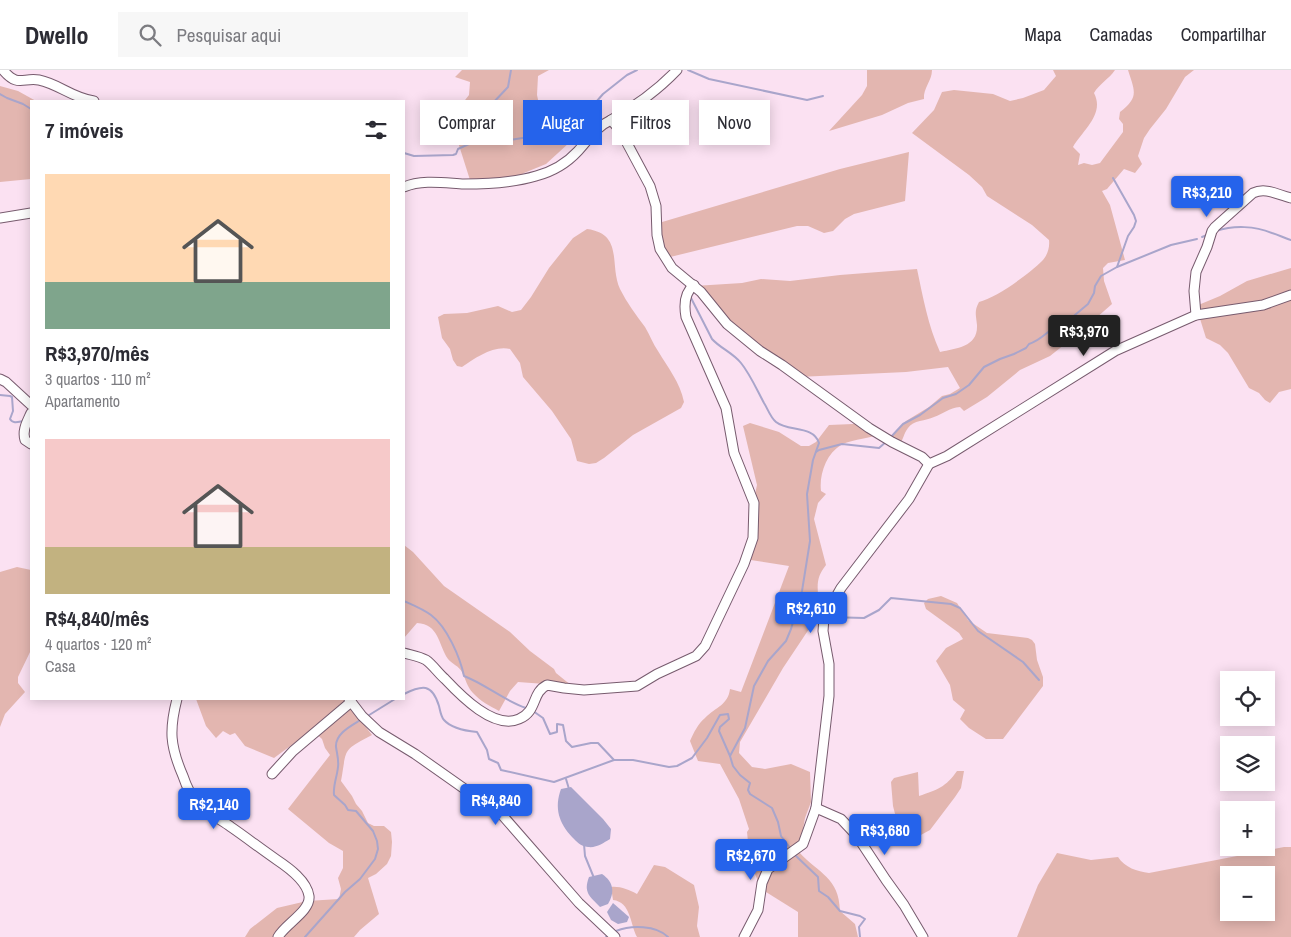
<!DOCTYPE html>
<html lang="pt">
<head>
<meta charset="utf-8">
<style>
	body { margin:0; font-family:"Archivo Narrow",sans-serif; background:#f7f7f7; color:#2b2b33; height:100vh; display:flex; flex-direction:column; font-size:19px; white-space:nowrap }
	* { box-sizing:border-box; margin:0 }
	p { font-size:16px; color:#7c7c81 }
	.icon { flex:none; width:28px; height:28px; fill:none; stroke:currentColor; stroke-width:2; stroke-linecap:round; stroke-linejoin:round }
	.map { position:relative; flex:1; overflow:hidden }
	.drawer { position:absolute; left:30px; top:30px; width:375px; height:600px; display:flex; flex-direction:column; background:#fff; border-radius:0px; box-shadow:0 2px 12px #0003 }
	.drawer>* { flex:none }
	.hud { position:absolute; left:420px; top:30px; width:475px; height:45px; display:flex; gap:10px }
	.buttons { position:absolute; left:1220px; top:601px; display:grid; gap:10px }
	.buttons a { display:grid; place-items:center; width:55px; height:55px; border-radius:0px; background:#fff; box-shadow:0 2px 12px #0003; font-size:25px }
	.price { position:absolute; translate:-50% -42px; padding:0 11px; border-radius:5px; background:#2563eb; color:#fff; font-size:16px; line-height:32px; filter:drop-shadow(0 1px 2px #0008) }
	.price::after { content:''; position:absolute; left:50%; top:30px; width:15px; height:11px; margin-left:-8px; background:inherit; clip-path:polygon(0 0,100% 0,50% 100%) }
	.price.active { background:#222; color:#fff }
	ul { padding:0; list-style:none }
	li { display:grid; align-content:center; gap:10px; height:265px; padding:0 15px }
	li span { display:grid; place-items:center; height:155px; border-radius:0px; color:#555 }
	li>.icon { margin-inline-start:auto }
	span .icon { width:90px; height:90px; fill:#fffc; stroke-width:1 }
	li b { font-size:21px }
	h2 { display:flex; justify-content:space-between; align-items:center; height:60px; padding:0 15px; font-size:21px }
	.tag { padding:0 18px; border-radius:0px; background:#fff; box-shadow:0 2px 12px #0003; font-size:18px; line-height:45px }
	.tag.active { background:#2563eb; color:#fff }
	header { display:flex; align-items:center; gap:30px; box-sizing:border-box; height:70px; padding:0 25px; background:#fff; border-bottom:1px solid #e1e1e2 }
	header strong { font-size:24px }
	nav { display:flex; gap:28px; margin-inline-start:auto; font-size:18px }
	.search { width:350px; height:45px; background:#f7f7f7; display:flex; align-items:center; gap:12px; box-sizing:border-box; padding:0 18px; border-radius:0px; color:#7c7c81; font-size:19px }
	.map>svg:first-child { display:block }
	.green { fill:#e3b6b0; fill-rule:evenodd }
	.water { fill:#a9a5cb }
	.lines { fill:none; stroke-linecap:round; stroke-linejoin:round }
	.stream { stroke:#a9a5cb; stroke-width:2 }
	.minor-casing { stroke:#775b6e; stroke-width:11 }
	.minor { stroke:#fff; stroke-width:9 }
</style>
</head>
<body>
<header>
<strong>Dwello</strong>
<div class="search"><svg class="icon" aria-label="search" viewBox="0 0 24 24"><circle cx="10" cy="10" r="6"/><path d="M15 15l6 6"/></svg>Pesquisar aqui</div>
<nav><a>Mapa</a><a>Camadas</a><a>Compartilhar</a></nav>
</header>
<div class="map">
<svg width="1291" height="867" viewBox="0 0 1291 867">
	<rect width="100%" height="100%" fill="#fbe1f2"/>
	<g class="green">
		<path d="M462 0H549L538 6 537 25 542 48 564 51 584 49 593 51 546 94 524 103 519 107 470 110 450 47 451 43 458 39 469 25 470 12 455 7Z"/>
		<path d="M867 0H932C932 11 923 18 924 29L908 33 882 45 829 61 862 25 867 16Z"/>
		<path d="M1053 0H1115C1109 9 1099 14 1094 23 1105 44 1083 60 1073 77L1080 84 1078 95 1084 93 1092 95 1100 93 1123 62V54L1119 49 1120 42C1139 27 1135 22 1128 0H1194L1185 7 1166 39 1150 59 1144 68 1138 86 1142 94 1135 103 1124 99 1107 119 1102 121 1110 135 1125 190 1108 193 1103 198 1104 211 1112 234 1079 263 1050 286 1020 300 987 327 964 341 960 337C949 338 943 344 934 347 926 351 913 350 908 358 904 363 903 370 899 376L886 371 906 351 929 337 942 326 950 324 960 318 948 297 906 302 798 307 752 277 694 216 742 213 761 209 790 211 840 205 917 199C923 227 928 256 940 282 957 278 978 277 977 255 976 245 974 241 979 232 996 228 1029 204 1042 191 1047 186 1050 178 1049 170L1032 155 987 126 982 117 969 105 912 63 934 40 942 22 954 20 993 24 1010 31 1023 28 1044 20 1056 6Z"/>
		<path d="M0 16 18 21 36 31H31V109L0 112Z"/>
		<path d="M909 82 905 131 854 144 845 149 833 161 824 163 808 156H797L662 189 653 171 652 155 840 99Z"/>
		<path d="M587 159C624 164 609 195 620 219 627 233 636 245 645 257 650 265 653 274 658 281 668 298 680 312 684 332L681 338 633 365 604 388 596 393 589 394 577 391 571 369 552 341 523 307 520 293 510 279C494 275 475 288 462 297L457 296 453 290 450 279 442 268 438 247 444 244 467 243 498 236 512 242 521 240 531 227 549 198 573 168Z"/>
		<path d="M1291 198V319L1279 322 1270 333 1265 330 1259 323 1249 318 1228 283 1220 275 1206 268 1196 236 1220 226 1247 211Z"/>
		<path d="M858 350 875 366C867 368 847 371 841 375 826 384 819 405 821 421L826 424 818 433 814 449 826 495C818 505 817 512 818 524L825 530 816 543 809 559 783 598 740 672 739 683 752 697 765 699 791 694 810 702 811 732 805 748 799 782C819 804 839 807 840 841L855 854 858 867H798V842L761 819 750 791 747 762 749 759 739 729 720 694 698 691 690 671C694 662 698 654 705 648 716 637 728 635 730 619L741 622 789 496 744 489 748 478 754 429 757 415 743 356 750 353 779 362 801 376H809L816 372 829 355 853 354Z"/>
		<path d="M404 475 413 482 444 516 510 562 530 581 554 599 556 603 572 616 518 612 510 621 499 641C490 636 480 631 473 623 467 617 466 610 462 602 459 596 452 594 448 589 438 574 439 554 417 553L404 568Z"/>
		<path d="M17 497 31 500V580L18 607V613L25 622 5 644 0 657V502Z"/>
		<path d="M941 526 957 533 968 550 987 563 1028 568 1032 570 1035 574 1037 590 1043 607V616L1003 669H986L969 658 960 649 965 640 953 630 950 615 936 591 946 578 963 569 959 563 926 539 924 533 928 529Z"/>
		<path d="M196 629H344L372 665C341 681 347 679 341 711L352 726 356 734 362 741 368 753 374 756H384L391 762 392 772 391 786 387 794 376 804 368 808 379 844 360 860 354 867H245L250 859 277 838 307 831 339 829 341 819 338 808 343 798V781L329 773 288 739 330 685 325 678 322 669 312 660 274 688 245 676 235 663 230 665 223 661 216 668 206 656Z"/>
		<path d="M957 701H964L961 718 955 727 930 760 919 766 911 774 900 763 893 736 891 712 894 708 918 702 919 726C937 720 946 717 957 701Z"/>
		<path d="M1284 777H1291V867H1017L1038 815 1057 783 1091 790 1118 787C1125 798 1137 801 1149 803ZM1229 805H1266V842H1229Z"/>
		<path d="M654 795 665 797 694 815 699 837 697 856 700 867H637C630 854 631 832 613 830L611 817C620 816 629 820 637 824Z"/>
	</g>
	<g class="water">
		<path d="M571 717 603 749 611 759 610 769C603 773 597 778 588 777 580 776 577 772 572 767 559 753 554 738 561 719Z"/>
		<path d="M602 804C614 812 615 823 608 834L600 837C590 826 583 823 589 807Z"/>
		<path d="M613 833 629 847 627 852 618 854 611 850 607 842Z"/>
	</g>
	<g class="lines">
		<g class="stream">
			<path d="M688 0 709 9 807 30 823 26"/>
			<path d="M0 24 7 28 23 34 31 39"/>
			<path d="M471 72 474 64 483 54 492 34 508 17 511 0"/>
			<path d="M404 83 414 86 453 85 456 84 458 79 471 73 504 71 529 67 577 54 603 24 627 5 637 0"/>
			<path d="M1113 108 1134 145 1136 151 1134 157 1128 166 1117 197"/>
			<path d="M1216 161C1234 155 1255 156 1272 163 1279 165 1284 168 1291 170"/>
			<path d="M1202 167 1207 165"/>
			<path d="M690 226 712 269C720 278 733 283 741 293 750 304 757 320 764 333 768 339 770 347 776 352 788 362 813 355 819 373L813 390 807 424 810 471 802 521 791 559 786 571 768 591 754 616 745 658 730 686"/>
			<path d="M0 325 10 326 12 327 13 341 10 349C13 354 18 352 23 351"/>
			<path d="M890 368 903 354 920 345 943 328 956 324 969 315 984 297 1000 289 1014 284 1026 278 1029 274C1039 271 1044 265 1052 259 1057 256 1063 255 1068 253L1069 250 1088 234 1094 223 1095 216 1101 206 1117 197 1171 175 1197 169"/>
			<path d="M816 382 819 380 842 374 879 378 887 371"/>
			<path d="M404 531C413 535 423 539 431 545 447 557 460 587 464 606 485 614 503 630 526 638"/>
			<path d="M828 547 864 548 879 540 891 528 951 534 960 538 978 561 1023 592 1039 610"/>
			<path d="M793 550 810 547"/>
			<path d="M404 624C422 615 432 613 439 636 440 640 441 647 444 650 451 658 467 661 477 662L487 680 489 689 498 693 501 700 554 712 614 690H633L669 697 677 696 692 688 707 668 720 645 728 644 729 649 720 657 719 661 730 686 733 696 740 705 750 713 748 720 750 724 772 738 778 752 781 766 791 779"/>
			<path d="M533 641 543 648 550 664 557 662V654L563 655 566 671 572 677 591 673H598L614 690"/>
			<path d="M366 647 395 629"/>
			<path d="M566 709 569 719"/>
			<path d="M584 774 585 786 594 808"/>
			<path d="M795 785 818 807 819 821 828 827 840 841 860 846 865 849 859 857 860 867"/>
			<path d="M616 861C631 855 656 855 668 867"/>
			<path d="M305 867 345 822 360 809 375 789 378 779 377 771 373 761 356 741 348 740 345 735 334 725C333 715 337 707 338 697 339 690 337 684 336 677 335 663 353 655 362 649"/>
			<path d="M606 867H607"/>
		</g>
		<g class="minor-casing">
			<g id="minor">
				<path d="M3 0C18 18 23 7 39 10 59 14 72 28 94 31"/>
				<path d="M611 50C636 36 657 21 677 0"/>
				<path d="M404 117C422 109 445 113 464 114 488 114 513 113 536 106 551 102 567 93 578 81 589 69 596 57 611 50L620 60 650 116 656 136 657 165 660 179 672 198 701 222 727 254 760 281 782 295 869 358 892 372 922 387 929 394 947 386 1115 281 1196 245 1263 235 1291 225"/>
				<path d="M0 148 31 143"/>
				<path d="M1196 245 1194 221 1196 202 1207 177 1212 161 1215 157 1253 123C1266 117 1278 125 1291 128"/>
				<path d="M0 309 6 312 31 335"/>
				<path d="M31 343C27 352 22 360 25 370L31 374"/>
				<path d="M404 583C411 585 419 586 426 590 433 595 438 603 445 609 461 626 494 660 519 649 538 641 531 623 547 615L564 618 584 620 637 616 657 604 696 586 705 576 744 494 753 468 754 433 734 383 726 338 686 247C684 236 684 223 694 215"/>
				<path d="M177 629C169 660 170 676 183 706 186 715 190 725 197 732 207 743 220 749 231 757 247 768 261 779 277 790 289 798 307 811 309 826 311 841 285 854 278 867"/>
				<path d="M349 629 362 646 379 662 415 684 503 746 579 833 615 867"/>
				<path d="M272 704 293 681 351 632"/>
				<path d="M816 738 841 749 857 766 886 810 904 835 923 867"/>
				<path d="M744 867 758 840 762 813 768 799 803 774 816 738 829 626V594L823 561 824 548 841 518 909 429 929 394"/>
			</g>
		</g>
		<use href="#minor" class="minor"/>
	</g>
</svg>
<div class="buttons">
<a><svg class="icon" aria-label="locate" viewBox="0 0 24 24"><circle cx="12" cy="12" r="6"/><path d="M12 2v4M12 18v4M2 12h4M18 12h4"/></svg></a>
<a><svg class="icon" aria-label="layers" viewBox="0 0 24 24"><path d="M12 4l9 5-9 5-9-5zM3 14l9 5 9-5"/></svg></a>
<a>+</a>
<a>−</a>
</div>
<b class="price" style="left:1207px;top:148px">R$3,210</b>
<b class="price active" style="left:1084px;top:287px">R$3,970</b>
<b class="price" style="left:811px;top:564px">R$2,610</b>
<b class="price" style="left:496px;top:756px">R$4,840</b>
<b class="price" style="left:214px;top:760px">R$2,140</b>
<b class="price" style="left:885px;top:786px">R$3,680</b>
<b class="price" style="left:751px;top:811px">R$2,670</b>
<div class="hud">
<a class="tag">Comprar</a>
<a class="tag active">Alugar</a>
<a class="tag">Filtros</a>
<a class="tag">Novo</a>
</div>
<section class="drawer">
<h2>7 imóveis<svg class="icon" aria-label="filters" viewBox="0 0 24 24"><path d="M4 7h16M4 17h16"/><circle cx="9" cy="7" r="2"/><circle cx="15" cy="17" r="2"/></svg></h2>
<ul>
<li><span style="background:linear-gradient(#ffd9b3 70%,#7fa58c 0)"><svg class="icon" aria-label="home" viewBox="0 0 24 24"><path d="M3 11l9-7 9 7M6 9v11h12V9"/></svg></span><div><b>R$3,970/mês</b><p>3 quartos · 110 m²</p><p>Apartamento</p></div></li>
<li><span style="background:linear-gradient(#f6c9c9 70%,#c2b280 0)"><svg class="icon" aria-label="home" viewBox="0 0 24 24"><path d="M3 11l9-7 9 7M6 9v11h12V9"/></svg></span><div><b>R$4,840/mês</b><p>4 quartos · 120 m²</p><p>Casa</p></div></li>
</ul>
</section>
</div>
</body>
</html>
